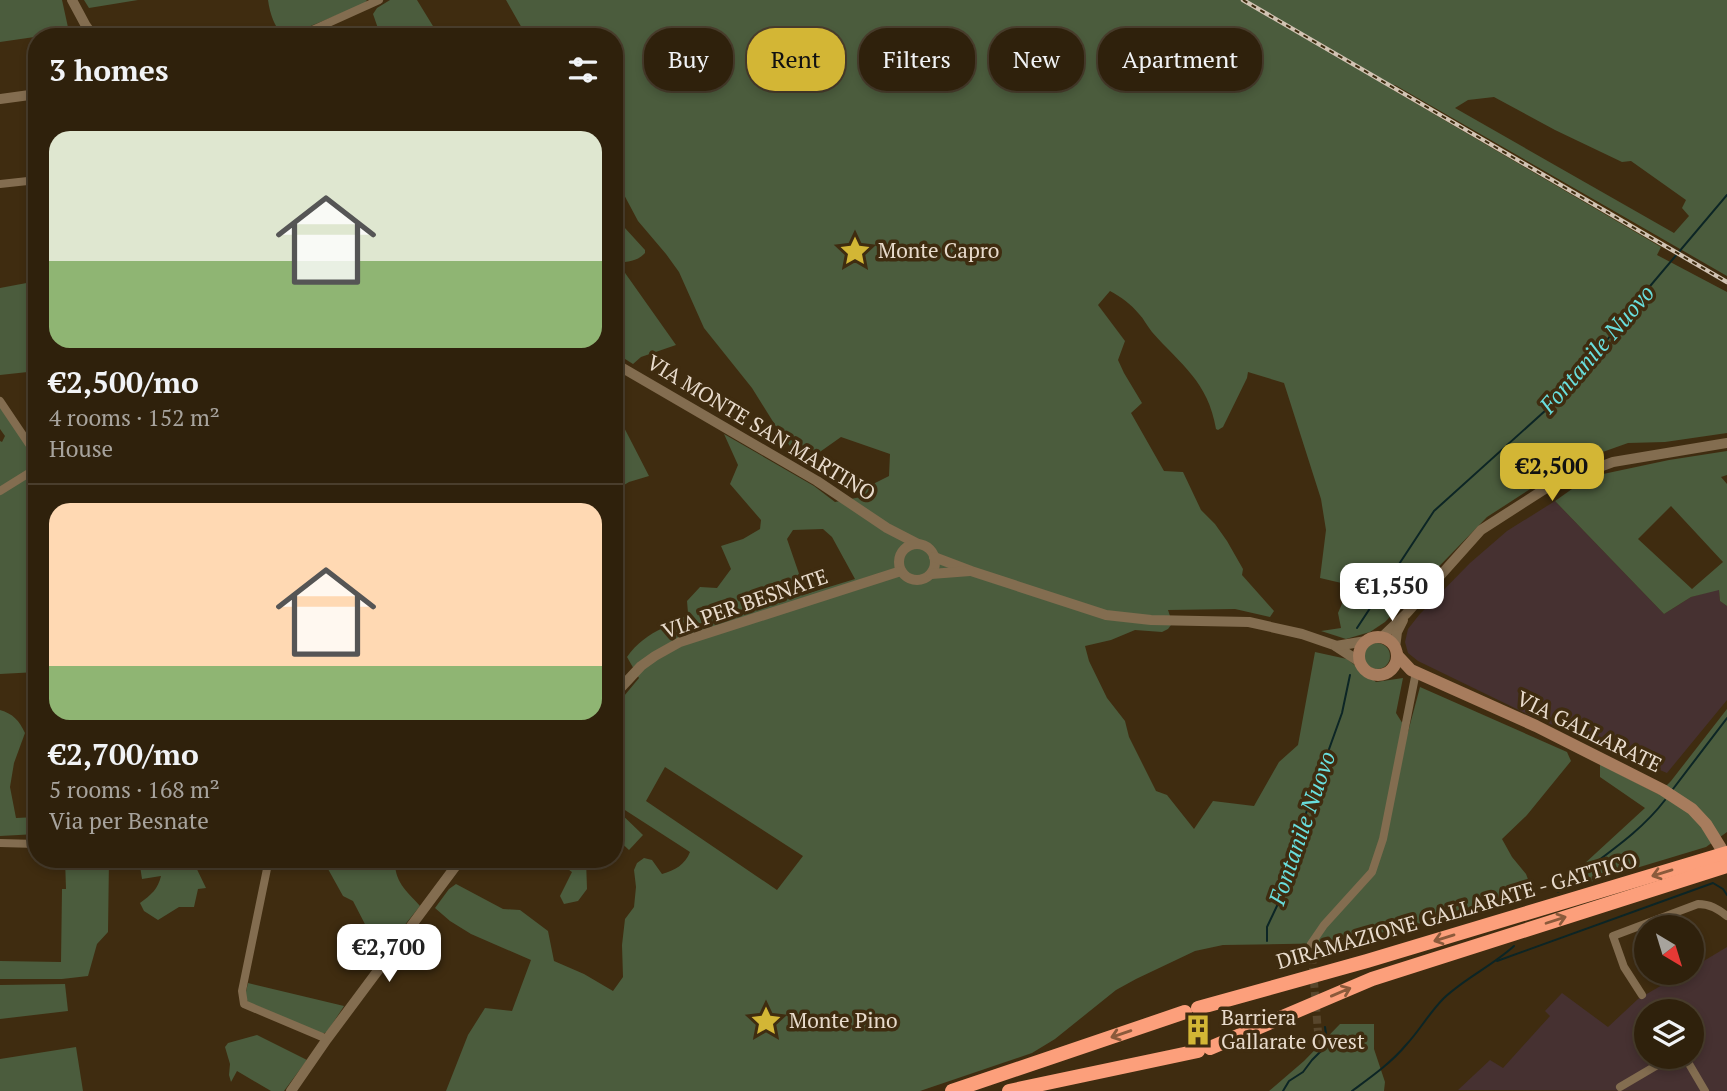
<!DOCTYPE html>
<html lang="en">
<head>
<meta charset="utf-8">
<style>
	body { margin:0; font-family:"PT Serif",serif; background:#3b2e1a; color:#f1f3f6; height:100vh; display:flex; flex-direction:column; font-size:26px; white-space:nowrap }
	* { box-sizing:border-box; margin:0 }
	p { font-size:23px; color:#a7a39d }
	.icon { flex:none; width:38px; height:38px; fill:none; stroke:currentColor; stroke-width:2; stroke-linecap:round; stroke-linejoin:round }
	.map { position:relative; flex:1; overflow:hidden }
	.panel { position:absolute; left:28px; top:28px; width:595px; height:840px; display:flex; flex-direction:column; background:#2f210c; border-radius:28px; box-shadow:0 4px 10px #0003,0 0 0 2px #4a3e2d }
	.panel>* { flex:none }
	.hud { position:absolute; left:644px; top:28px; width:665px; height:63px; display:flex; gap:14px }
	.needle { width:46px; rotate:142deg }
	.buttons { position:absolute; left:1634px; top:915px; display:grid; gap:14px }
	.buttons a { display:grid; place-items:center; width:70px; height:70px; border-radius:50%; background:#2f210c; box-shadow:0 4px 10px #0003,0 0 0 2px #4a3e2d; font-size:35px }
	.price { position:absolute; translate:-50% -60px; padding:0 16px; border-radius:14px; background:#fff; color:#222; font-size:23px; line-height:46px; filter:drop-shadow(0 2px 4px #0008) }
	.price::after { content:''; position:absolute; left:50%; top:42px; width:21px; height:16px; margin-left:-10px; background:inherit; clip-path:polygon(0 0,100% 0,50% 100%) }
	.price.active { background:#d3b635; color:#111 }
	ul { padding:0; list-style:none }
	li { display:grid; align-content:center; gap:14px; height:371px; padding:0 21px }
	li+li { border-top:2px solid #4a3e2d }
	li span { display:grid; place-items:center; height:217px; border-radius:21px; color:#555 }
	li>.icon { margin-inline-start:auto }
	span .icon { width:126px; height:126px; fill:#fffc; stroke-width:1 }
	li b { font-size:30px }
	h2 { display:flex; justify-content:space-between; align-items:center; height:84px; padding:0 21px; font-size:30px }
	.pill { padding:0 24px; border-radius:28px; background:#2f210c; box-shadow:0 4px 10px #0003,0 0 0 2px #4a3e2d; font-size:24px; line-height:63px }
	.pill.active { background:#d3b635; color:#111 }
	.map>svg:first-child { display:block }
	.built { fill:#47300c }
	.industrial { fill:#463131; fill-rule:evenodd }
	.green { fill:#4b5c3d; fill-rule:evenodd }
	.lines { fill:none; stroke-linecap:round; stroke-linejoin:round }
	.stream { stroke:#0c2525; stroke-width:2 }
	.minor-tunnel { stroke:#58462c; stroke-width:8; stroke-dasharray:8 4; stroke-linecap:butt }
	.minor { stroke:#836d50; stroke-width:8 }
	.tertiary { stroke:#836d50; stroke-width:10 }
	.secondary { stroke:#a77c5d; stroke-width:12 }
	.motorway { stroke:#fc9f7b; stroke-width:14 }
	.rail-casing { stroke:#d1c3b3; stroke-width:4.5 }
	.rail { stroke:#3f2c10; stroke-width:2; stroke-dasharray:5; stroke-linecap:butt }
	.oneway { stroke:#8b5a3b }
	.labels { text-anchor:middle; stroke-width:7; stroke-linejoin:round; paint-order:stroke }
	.poi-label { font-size:21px; fill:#e8dbcc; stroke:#3f2c10; text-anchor:start }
	.street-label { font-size:21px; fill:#e8dbcc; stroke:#3f2c10 }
	.water-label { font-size:23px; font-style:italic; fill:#69dedd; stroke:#3f2c10 }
</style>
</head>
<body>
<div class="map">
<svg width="1727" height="1091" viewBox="0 0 1727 1091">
	<rect width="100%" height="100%" fill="#3f2c10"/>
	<path class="built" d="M1394 85 1670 244 1665 250 1387 87Z"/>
	<g class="industrial">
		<path d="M1555 501 1664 614 1691 597 1719 589 1720 601 1727 606V700L1667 773 1529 715 1418 661 1408 653 1405 642 1408 629 1419 615 1470 563 1507 531Z"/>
		<path d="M1727 947V1091L1458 1090 1490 1060 1503 1068 1550 1016 1545 1011 1562 993 1608 1027 1638 999 1683 973H1692V968ZM1647 1012H1692V1057H1647Z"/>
	</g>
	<g class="green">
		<path d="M0 0H62L69 32 0 42Z"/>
		<path d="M84 0H138L89 8Z"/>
		<path d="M268 0H367L364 4 284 37C274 26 270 14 268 0Z"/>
		<path d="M390 0H417L436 31 452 37H381L373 14 377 8Z"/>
		<path d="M506 0H1727V276L1395 85 1388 87 1661 247 1657 255 1727 292V433L1665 442 1628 443 1569 464 1487 517 1385 622 1370 632 1346 639 1321 631 1341 628 1338 613 1350 585 1320 578 1326 530 1321 499 1284 383 1248 372 1247 378 1223 427 1218 430 1216 429C1208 381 1181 365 1152 332 1147 326 1144 319 1139 314 1131 304 1121 297 1110 291L1098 305 1125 341 1118 360 1124 373 1142 403 1131 413 1164 471 1183 472 1201 510 1215 524 1227 541 1243 569 1242 575 1274 611 1270 617 1235 609 1168 610 1171 619V625L1168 629 1162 632 1135 630 1111 640 1085 646 1089 661 1107 698 1125 721 1129 737 1156 791 1167 795 1194 829 1213 801 1254 806 1279 762 1298 745 1315 652 1347 659 1376 682 1403 678 1396 713 1408 732 1420 687 1567 752 1571 761 1527 815 1502 839 1512 857 1526 874 1529 882 1525 890 1399 930 1378 933 1340 943 1223 945 1195 951 1136 979 1116 990 1055 1039 1032 1053 920 1091H446L468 1035 485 1008 512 1011 531 960 471 934 450 921 435 908 449 889 456 884 503 909 520 910 548 931 554 961 584 974 613 991 623 977 622 945 625 919 634 907 636 887 634 870 637 863 644 858 652 860 662 874C675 870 685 865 690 852L614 803V708L639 678 627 657C636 644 649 634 663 628 674 623 679 622 688 613L687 601 700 587 717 588 731 569 721 546 743 539 760 529 761 520 730 484 738 465 724 434 814 486 835 502 861 497 867 487 889 476 890 454 841 437 807 461 790 446 777 428 752 388 704 328 679 272 666 254 638 221 622 191 614 184V37H527ZM1494 97 1555 130 1622 162 1631 161 1686 200 1682 208 1689 216 1674 233 1455 108 1468 100ZM823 529 832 537 855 579 806 594 787 539 793 530ZM665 767 803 856 777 890 646 801Z"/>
		<path d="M614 216 645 250V253C637 262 628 261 618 263L676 345 641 357 633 364 614 352Z"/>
		<path d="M37 281V371L0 375V288Z"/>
		<path d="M0 406 37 460V466L0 488V441L2 442 5 436 0 429Z"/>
		<path d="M614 408 649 476 629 482 614 491Z"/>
		<path d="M1727 451V475L1721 477 1727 484V606L1720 601 1719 590 1691 597 1664 614 1555 501 1589 477 1669 460ZM1671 506 1723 562 1692 589 1638 539Z"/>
		<path d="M37 470V672L0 674V495Z"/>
		<circle cx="1377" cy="656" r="13"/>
		<path d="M1727 709V832L1706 847 1580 885 1583 865 1645 808 1600 777V764L1658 794 1671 781Z"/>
		<path d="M0 710C13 714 19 720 25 733L14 763 10 787 16 818 37 817V834L0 836Z"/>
		<path d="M614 807 643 835 629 850 614 836Z"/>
		<path d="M65 859H109L108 932 97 944 88 976 62 979H0V961L61 962 62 889H66Z"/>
		<path d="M139 859H192L206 888 198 889 194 907H179L158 920 144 911 140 903C151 895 158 889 161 876L142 879Z"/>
		<path d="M326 859H395C394 882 406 890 420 906L374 963 368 955V930L353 901 343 896 328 869Z"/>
		<path d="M553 859H586L587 889 578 901 564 904 560 896 572 872Z"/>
		<path d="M248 983 344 1006 327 1032 322 1034 248 1002 245 996Z"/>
		<path d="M65 984 68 1011 0 1019V985Z"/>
		<path d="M1340 1024H1374V1049L1385 1082 1384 1091H1269L1304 1061Z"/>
		<path d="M257 1035 307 1060 284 1091H271L237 1071 231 1082 229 1075 230 1064 225 1047 228 1043Z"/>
		<path d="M76 1047 83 1091H0V1059Z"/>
	</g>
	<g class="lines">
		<g class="stream">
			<path d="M1357 628 1434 511 1567 391 1640 298 1727 195"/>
			<path d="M1673 789 1727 718"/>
			<path d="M1558 892C1594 861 1636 838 1665 800"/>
			<path d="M1267 941V927L1285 889 1294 865 1300 830 1342 713 1350 675"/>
			<path d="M1497 961 1713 883 1723 889 1727 895"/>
			<path d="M1283 1091 1289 1081 1303 1072 1312 1060 1322 1050 1327 1041 1325 1027"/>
			<path d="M1352 1091C1371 1077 1391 1063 1406 1045 1420 1030 1429 1013 1444 998 1465 978 1492 966 1514 946"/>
		</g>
		<path class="minor-tunnel" d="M1311 944 1319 1045"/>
		<g class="minor">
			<path d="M297 37 379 0"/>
			<path d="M0 184 37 180"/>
			<path d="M0 401 37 456"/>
			<path d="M0 491 37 468"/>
			<path d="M0 843 37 844"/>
			<path d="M269 859 242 991 244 1004 327 1039"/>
			<path d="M1311 944 1324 925 1372 872 1383 839 1416 672"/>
			<path d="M1642 995 1624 967 1613 936 1698 904C1710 904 1718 909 1727 916"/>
			<path d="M1685 1057 1705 1091"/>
			<path d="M1620 1087 1671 1057"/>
		</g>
		<g class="tertiary">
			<path d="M72 0 86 26 94 37"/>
			<path d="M0 99 37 94"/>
			<path d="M614 363 817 481 887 528 918 544"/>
			<circle cx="917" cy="562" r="18"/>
			<path d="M934 557 971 571 1106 615 1151 620 1249 622 1302 634 1334 645 1360 662"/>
			<path d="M931 574 970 571"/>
			<path d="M1382 637 1406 614 1481 530 1551 485 1613 462 1727 443"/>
			<path d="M1336 646 1366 641"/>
			<path d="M1395 648 1397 632 1403 620"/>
			<path d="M614 695 641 666 655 656 680 642 901 571"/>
			<path d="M291 1091 327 1039 461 859"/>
		</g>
		<g class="secondary">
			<circle cx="1378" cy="656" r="19"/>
			<path d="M1397 655 1411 670 1536 726 1663 790 1692 809 1706 824 1727 858"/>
		</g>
		<g class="motorway">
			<path d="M1198 1008 1367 961 1727 853"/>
			<path d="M1210 1048 1372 979 1727 866"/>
			<path d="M952 1091 1185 1012"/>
			<path d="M1009 1091 1198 1051"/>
		</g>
		<g class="rail-casing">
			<path id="rail" d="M1243 0 1727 282"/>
		</g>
		<use href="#rail" class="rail"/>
	</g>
	<defs><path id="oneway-shaft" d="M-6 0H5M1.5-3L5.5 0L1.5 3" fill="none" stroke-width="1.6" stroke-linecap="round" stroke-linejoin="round" transform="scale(1.75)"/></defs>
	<g class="oneway">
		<use href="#oneway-shaft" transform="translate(1662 873) rotate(163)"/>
		<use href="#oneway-shaft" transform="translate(1556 920) rotate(-18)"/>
		<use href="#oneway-shaft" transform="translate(1444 938) rotate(163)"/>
		<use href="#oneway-shaft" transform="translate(1341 992) rotate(-23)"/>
		<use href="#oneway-shaft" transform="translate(1121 1034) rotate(161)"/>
	</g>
	<defs>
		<g id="sight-bare" transform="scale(2.415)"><path d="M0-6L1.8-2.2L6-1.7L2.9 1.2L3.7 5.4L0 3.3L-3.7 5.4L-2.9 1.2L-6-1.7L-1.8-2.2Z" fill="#d3b635" stroke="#3f2c10" stroke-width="2.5" paint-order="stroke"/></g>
		<g id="building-bare" transform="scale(2.415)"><path d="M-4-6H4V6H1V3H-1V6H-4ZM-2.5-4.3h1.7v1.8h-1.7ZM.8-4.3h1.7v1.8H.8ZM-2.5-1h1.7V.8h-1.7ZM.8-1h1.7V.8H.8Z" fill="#d3b635" stroke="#3f2c10" stroke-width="2.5" paint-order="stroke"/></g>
	</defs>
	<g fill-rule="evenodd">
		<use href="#sight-bare" x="855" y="251"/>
		<use href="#sight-bare" x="766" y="1021"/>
		<use href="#building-bare" x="1198" y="1030"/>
	</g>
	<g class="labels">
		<g class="poi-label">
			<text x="878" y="258">Monte Capro</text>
			<text x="1221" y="1025">Barriera<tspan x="1221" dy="24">Gallarate Ovest</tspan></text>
			<text x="789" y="1028">Monte Pino</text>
		</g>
		<g class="street-label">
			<text transform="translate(761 428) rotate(31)" y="7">VIA MONTE SAN MARTINO</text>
			<text transform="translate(745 604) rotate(-19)" y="7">VIA PER BESNATE</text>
			<text transform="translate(1589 732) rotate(26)" y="7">VIA GALLARATE</text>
			<text transform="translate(1457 911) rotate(-16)" y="7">DIRAMAZIONE GALLARATE - GATTICO</text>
		</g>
		<g class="water-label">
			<text transform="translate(1597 349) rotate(-49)" y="8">Fontanile Nuovo</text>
			<text transform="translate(1302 828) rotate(-71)" y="8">Fontanile Nuovo</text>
		</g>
	</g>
</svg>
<div class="buttons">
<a><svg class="needle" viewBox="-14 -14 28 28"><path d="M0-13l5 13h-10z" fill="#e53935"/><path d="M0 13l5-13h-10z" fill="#a7a39d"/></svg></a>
<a><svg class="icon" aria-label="layers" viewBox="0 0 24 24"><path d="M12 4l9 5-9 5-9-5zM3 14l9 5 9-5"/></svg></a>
</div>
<b class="price active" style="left:1552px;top:503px">€2,500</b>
<b class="price" style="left:1392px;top:623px">€1,550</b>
<b class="price" style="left:389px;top:984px">€2,700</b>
<div class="hud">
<a class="pill">Buy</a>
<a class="pill active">Rent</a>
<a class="pill">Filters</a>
<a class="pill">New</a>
<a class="pill">Apartment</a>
</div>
<section class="panel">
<h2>3 homes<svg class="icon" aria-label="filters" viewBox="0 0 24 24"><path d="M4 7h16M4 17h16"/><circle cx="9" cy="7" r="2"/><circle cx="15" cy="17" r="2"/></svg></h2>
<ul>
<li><span style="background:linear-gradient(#dfe7d0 60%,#8fb573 0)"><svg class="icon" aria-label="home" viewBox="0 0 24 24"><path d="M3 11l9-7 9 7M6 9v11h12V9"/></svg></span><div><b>€2,500/mo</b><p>4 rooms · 152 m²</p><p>House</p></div></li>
<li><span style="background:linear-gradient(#ffd9b3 75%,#8fb573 0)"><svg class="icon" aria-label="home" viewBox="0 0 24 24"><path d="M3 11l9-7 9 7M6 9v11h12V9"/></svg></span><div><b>€2,700/mo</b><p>5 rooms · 168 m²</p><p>Via per Besnate</p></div></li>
</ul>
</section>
</div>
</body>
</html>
